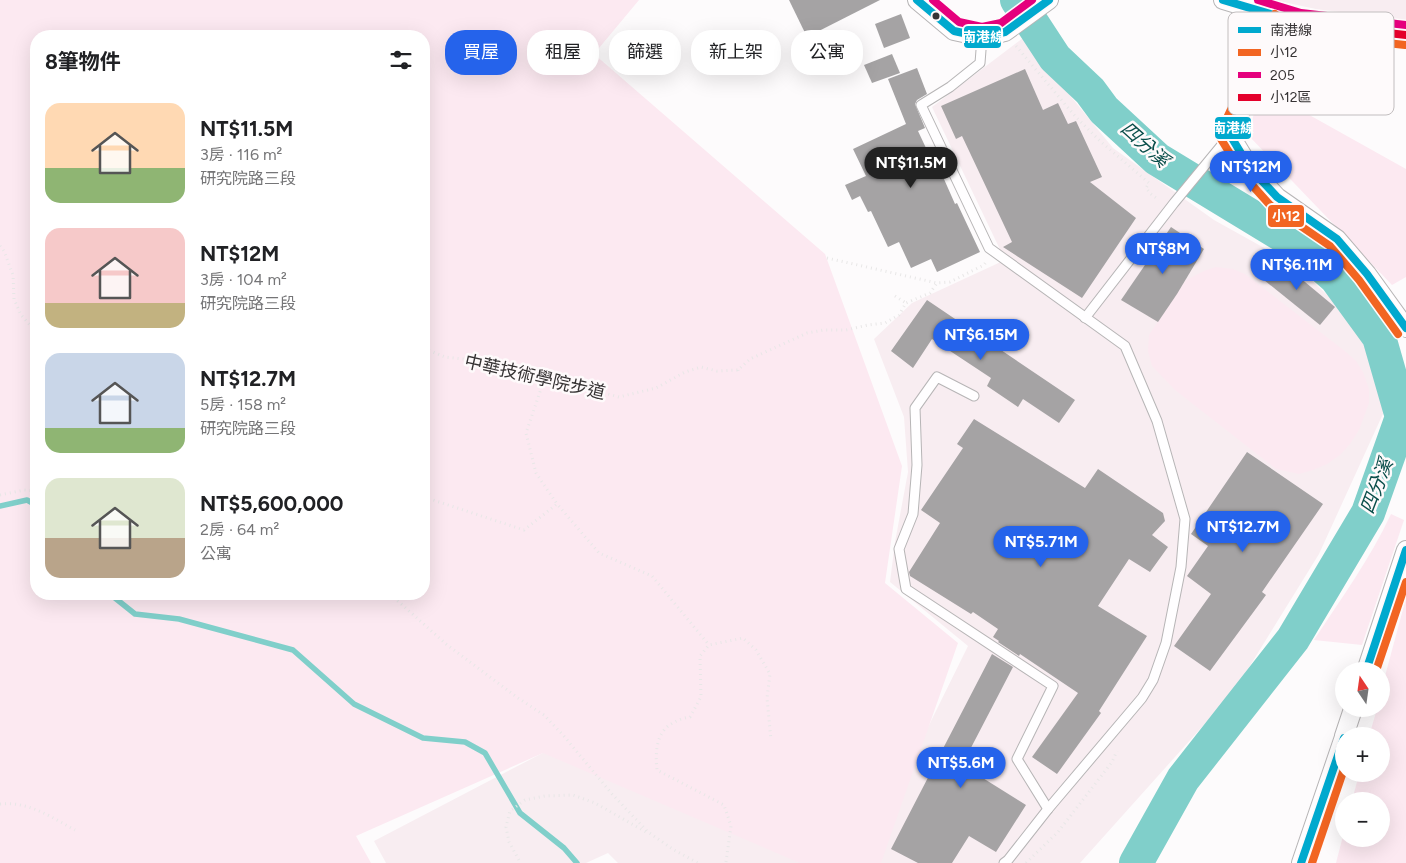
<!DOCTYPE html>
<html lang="zh-TW">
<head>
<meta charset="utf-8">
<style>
	body { margin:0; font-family:Figtree,"Noto Sans TC",sans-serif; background:#f6f6f6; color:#202124; height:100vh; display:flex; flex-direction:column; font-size:19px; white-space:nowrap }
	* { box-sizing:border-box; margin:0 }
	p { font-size:16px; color:#757577 }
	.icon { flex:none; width:28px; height:28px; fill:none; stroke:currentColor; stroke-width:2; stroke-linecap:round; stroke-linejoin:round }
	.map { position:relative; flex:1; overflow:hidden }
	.details { position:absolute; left:30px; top:30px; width:400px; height:570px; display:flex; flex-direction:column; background:#fff; border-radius:20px; box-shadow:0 5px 20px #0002 }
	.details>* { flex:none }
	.banner { position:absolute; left:445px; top:30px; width:475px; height:45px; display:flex; gap:10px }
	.needle { width:32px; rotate:347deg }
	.tools { position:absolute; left:1335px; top:662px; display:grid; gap:10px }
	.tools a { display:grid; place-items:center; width:55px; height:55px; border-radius:50%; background:#fff; box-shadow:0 5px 20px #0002; font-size:25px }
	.price { position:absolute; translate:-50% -42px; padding:0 11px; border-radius:18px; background:#2563eb; color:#fff; font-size:16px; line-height:32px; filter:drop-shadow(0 1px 2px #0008) }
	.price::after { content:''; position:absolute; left:50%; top:30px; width:15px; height:11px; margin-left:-8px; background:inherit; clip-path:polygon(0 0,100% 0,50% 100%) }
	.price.on { background:#222; color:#fff }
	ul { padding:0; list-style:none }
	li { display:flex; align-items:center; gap:15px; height:125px; padding:0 15px }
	li span { display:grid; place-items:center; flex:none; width:140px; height:100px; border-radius:15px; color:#555 }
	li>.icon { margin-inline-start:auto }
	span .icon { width:60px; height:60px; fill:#fffc; stroke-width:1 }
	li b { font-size:21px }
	h2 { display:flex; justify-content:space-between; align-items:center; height:60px; padding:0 15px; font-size:21px }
	.pill { padding:0 18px; border-radius:20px; background:#fff; box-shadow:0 5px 20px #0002; font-size:18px; line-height:45px }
	.pill.on { background:#2563eb; color:#fff }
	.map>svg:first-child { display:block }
	.built { fill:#f8edf1 }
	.green { fill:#fce9f1; fill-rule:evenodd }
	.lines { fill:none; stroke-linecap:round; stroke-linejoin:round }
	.stream { stroke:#80cfca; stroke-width:5.5 }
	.river { stroke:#80cfca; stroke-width:34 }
	.building { fill:#a5a3a4 }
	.lane-casing { stroke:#b7b5b6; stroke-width:11 }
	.street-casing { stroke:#b7b5b6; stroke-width:20 }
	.path { stroke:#e8e7e7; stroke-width:3; stroke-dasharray:1 4; stroke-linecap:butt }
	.lane { stroke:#fffeff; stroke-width:9 }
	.street { stroke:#fffeff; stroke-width:18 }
	.bus-1-casing { stroke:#fefafb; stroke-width:11 }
	.bus-2-casing { stroke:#fefafb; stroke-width:11 }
	.bus-3-casing { stroke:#fefafb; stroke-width:11 }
	.bus-4-casing { stroke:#fefafb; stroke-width:11 }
	.bus-1 { stroke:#00a9ce; stroke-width:8 }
	.bus-2 { stroke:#f26522; stroke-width:8 }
	.bus-3 { stroke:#e5007d; stroke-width:8 }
	.bus-4 { stroke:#e4002b; stroke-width:8 }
	.bus-dot { fill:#363334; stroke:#fefafb; stroke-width:2 }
	.labels { text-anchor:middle; stroke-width:5; stroke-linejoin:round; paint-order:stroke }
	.street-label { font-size:18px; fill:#363334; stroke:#fefafb }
	.water-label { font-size:19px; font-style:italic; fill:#094e4a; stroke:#fefafb }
	.key { fill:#fefafb; stroke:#c2bebf; stroke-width:1 }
	.key-label { font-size:14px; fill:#363334 }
	.line-badge { stroke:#fefafb; stroke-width:2 }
	.badge-label { font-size:14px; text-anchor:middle; font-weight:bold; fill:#fff }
</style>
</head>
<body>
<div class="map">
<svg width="1406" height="863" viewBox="0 0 1406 863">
	<rect width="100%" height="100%" fill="#fdfbfc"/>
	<g class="built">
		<path d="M1274 0H1406V21L1325 11Z"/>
		<path d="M1023 38 1113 148 1214 220 1295 265 1338 305 1363 339 1387 405 1319 554 1235 690 1080 863H618L608 853 586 863H386L374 841 558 745 862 861 968 646 890 582 895 542 908 472 904 417 874 339 912 303 1005 260 932 107Z"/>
	</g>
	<g class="green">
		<path d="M0 0H639L594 54 825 254 902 466 885 583 958 643 881 863H800L543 753 356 836 371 863H0ZM424 36V594H36V36Z"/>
		<path d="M1261 88 1406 169V277L1392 285 1248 135Z"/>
		<path d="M1216 267 1233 269 1245 274 1346 352 1356 361 1363 372 1369 389V403L1359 430 1350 444 1340 455 1327 464 1313 470 1299 474 1276 469 1175 390 1152 366 1148 351 1149 335 1186 280 1204 271Z"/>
		<path d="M1391 514 1404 520 1362 645 1314 640C1341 599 1370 559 1391 514Z"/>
		<path d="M1406 598V863H1336L1344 832V839H1381V801H1352L1359 774H1381V736H1369L1377 709H1381V691Z"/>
	</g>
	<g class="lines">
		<g class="stream">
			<path d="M0 506 27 500 36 505"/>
			<path d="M110 594 135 614 179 619 293 650 354 704 423 738 465 742 485 753 520 813 564 848 577 863"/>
		</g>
		<path class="river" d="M1017 0 1055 58 1090 91 1104 110 1157 159 1297 244 1336 278 1379 337 1402 417 1368 513 1293 639 1183 779 1136 863"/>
	</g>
	<g class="building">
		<path d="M789 0H880L807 37Z"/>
		<path d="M901 14 910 38 884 48 875 24Z"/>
		<path d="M892 54 900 73 872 83 864 65Z"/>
		<path d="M917 68 927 94 917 100 915 104 925 128 918 131 933 163 936 161 955 204 957 203 980 252 937 272 931 259 911 268 899 242 888 247 871 211 868 212 860 196 852 200 845 185 866 176 853 149 906 124 888 79Z"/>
		<path d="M1025 69 1043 110 1058 103 1068 124 1076 121 1102 177 1090 182 1136 218 1082 298 1003 247 1012 242 962 136 956 139 941 106Z"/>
		<path d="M1171 227 1204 249 1177 294 1158 322 1121 300Z"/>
		<path d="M1275 257 1335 307 1320 325 1259 276Z"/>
		<path d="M927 300 1075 400 1059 423 1023 399 1018 407 987 386 991 378 932 339 913 368 891 351Z"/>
		<path d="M974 419 1085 488 1098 469 1163 513 1165 521 1152 535 1168 547 1150 572 1129 559 1098 606 1147 636 1099 711 1101 713 1057 774 1032 757 1078 693 1020 654 1019 656 998 642 999 641 993 637 998 629 973 612 971 614 910 576 909 572 940 523 921 510 963 448 957 444Z"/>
		<path d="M1247 452 1323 504 1262 592 1266 595 1210 671 1174 646 1211 594 1187 576 1208 546 1191 534Z"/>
		<path d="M992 654 1013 667 962 765 1026 805 996 852 969 836 952 863H918L891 849Z"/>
	</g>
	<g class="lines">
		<g class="lane-casing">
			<g id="lane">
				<path d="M982 37 980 63 950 87 921 105 989 248 1125 346 1157 421 1185 519 1181 567 1166 643 1153 680 1142 698 1048 809 1008 860 1004 863"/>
				<path d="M1085 318 1174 203 1230 135"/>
				<path d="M974 396 937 377 915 408 917 465 913 514 899 549 906 589 1053 686 1017 759 1048 809"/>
			</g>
		</g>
		<g class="street-casing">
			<g id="street">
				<path d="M917 0 954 31 982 37 1005 32 1049 0"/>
				<path d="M1223 0 1299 23 1406 35"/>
				<path d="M1284 18 1230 135 1250 168 1277 197 1337 239 1367 274 1406 328"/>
				<path d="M1366 671 1406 550"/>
				<path d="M1344 736 1353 709"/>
				<path d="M1301 863 1344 737"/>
			</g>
		</g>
		<g class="path">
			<path d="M1016 46 1075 116 1100 141 1149 183 1146 188 1151 194 1159 200"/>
			<path d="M0 246 4 251 13 275 14 299 21 315 36 332"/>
			<path d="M827 258 937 283"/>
			<path d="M895 296 906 303"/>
			<path d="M424 350H428L445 357 463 359 545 377 619 397 656 388 685 372 701 367 717 371 738 370 750 359 807 333 824 330H846L868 325 885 323 899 315 906 303 930 293 937 283 950 282 984 265 986 262"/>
			<path d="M738 370 739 374"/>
			<path d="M545 377 526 433 536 473 557 504"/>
			<path d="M0 495 24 490 36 491"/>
			<path d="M424 497 524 530 557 504 599 553 652 576 709 645"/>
			<path d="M390 594 446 644 518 698 544 715 563 735 612 794 648 832 674 850 698 863"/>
			<path d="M0 804C28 801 51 817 75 830"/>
			<path d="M519 860 509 842 506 827 510 811 525 800 545 796 573 795 595 803 646 832"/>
			<path d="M726 862 731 826 724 805 657 770C655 752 656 730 675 722 679 719 685 718 690 717L701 697 700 656 709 645 743 638 756 650 770 674 767 698 771 740"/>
			<path d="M1026 863 1058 832 1112 762 1117 751"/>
		</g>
		<use href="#lane" class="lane"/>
		<use href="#street" class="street"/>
		<g class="bus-1-casing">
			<g id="bus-1">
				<path d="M917 0 954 31 982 37 1005 32 1049 0"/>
				<path d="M1223 0 1284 18"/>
				<path d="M1284 18 1230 135 1250 168 1277 197 1337 239 1367 274 1406 328"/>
				<path d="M1366 671 1406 550"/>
				<path d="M1301 863 1344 738"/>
			</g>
		</g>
		<g class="bus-2-casing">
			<g id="bus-2">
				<path d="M1275 14 1221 131V139L1243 175 1270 205 1330 246 1359 280 1398 334"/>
				<path d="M1281 27 1298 33 1405 45"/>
				<path d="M1376 671 1406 582"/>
				<path d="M1312 863 1344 769"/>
			</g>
		</g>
		<g class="bus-3-casing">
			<g id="bus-3">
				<path d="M933 0 959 22 982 27 1001 23 1032 0"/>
				<path d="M1258 0 1301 13 1406 25"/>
			</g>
		</g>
		<g class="bus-4-casing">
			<path id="bus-4" d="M1284 18 1299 23 1406 35"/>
		</g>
		<use href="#bus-1" class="bus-1"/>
		<use href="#bus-2" class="bus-2"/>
		<use href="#bus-3" class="bus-3"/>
		<use href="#bus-4" class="bus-4"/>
	</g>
	<circle class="bus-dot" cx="936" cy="16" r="4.5"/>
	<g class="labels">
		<g class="street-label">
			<text transform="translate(535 377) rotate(13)" y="6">中華技術學院步道</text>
		</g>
		<g class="water-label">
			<text transform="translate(1145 144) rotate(42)" y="7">四分溪</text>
			<text transform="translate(1376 486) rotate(-69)" y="7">四分溪</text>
		</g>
	</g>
	<rect x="1228" y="12" width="166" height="103" rx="8" class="key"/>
	<rect x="1238" y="27" width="23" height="6" fill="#00a9ce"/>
	<rect x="1238" y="49" width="23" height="7" fill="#f26522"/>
	<rect x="1238" y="72" width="23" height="6" fill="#e5007d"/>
	<rect x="1238" y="94" width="23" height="7" fill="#e4002b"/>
	<g class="key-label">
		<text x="1270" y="35">南港線</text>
		<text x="1270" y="57">小12</text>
		<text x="1270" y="80">205</text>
		<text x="1270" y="102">小12區</text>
	</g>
	<g class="line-badge">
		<rect x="963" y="25" width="39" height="24" rx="5" fill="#00a9ce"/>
		<rect x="1214" y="116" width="38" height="24" rx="5" fill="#00a9ce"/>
		<rect x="1267" y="204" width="38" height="24" rx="5" fill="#f26522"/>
	</g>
	<g class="badge-label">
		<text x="983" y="42">南港線</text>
		<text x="1233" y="133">南港線</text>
		<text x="1286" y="221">小12</text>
	</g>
</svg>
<div class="tools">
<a><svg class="needle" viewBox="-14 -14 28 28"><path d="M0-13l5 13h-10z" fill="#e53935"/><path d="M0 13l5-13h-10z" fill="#757577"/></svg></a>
<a>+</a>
<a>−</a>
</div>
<b class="price on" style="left:911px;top:189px">NT$11.5M</b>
<b class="price" style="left:1251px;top:193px">NT$12M</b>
<b class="price" style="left:1163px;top:275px">NT$8M</b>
<b class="price" style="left:1297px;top:291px">NT$6.11M</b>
<b class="price" style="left:981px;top:361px">NT$6.15M</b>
<b class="price" style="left:1243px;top:553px">NT$12.7M</b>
<b class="price" style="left:1041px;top:568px">NT$5.71M</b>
<b class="price" style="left:961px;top:789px">NT$5.6M</b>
<div class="banner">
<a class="pill on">買屋</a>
<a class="pill">租屋</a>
<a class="pill">篩選</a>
<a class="pill">新上架</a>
<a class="pill">公寓</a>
</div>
<section class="details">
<h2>8筆物件<svg class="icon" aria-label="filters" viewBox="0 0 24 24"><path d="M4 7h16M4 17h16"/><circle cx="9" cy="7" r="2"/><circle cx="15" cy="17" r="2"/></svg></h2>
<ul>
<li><span style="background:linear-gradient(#ffd9b3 65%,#8fb573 0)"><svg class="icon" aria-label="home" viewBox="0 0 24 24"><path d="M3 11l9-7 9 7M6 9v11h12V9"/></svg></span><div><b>NT$11.5M</b><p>3房 · 116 m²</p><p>研究院路三段</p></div></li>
<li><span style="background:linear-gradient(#f6c9c9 75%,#c2b280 0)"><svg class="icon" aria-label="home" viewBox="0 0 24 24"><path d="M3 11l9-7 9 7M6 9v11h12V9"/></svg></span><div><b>NT$12M</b><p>3房 · 104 m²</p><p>研究院路三段</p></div></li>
<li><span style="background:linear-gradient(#c9d6e8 75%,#8fb573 0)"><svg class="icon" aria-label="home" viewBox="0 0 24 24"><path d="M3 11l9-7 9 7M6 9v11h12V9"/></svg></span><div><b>NT$12.7M</b><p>5房 · 158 m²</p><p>研究院路三段</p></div></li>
<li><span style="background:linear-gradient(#dfe7d0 60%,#b9a48a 0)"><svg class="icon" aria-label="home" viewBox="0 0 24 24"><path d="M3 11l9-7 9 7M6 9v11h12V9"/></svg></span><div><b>NT$5,600,000</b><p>2房 · 64 m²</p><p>公寓</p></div></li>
</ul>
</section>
</div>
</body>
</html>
